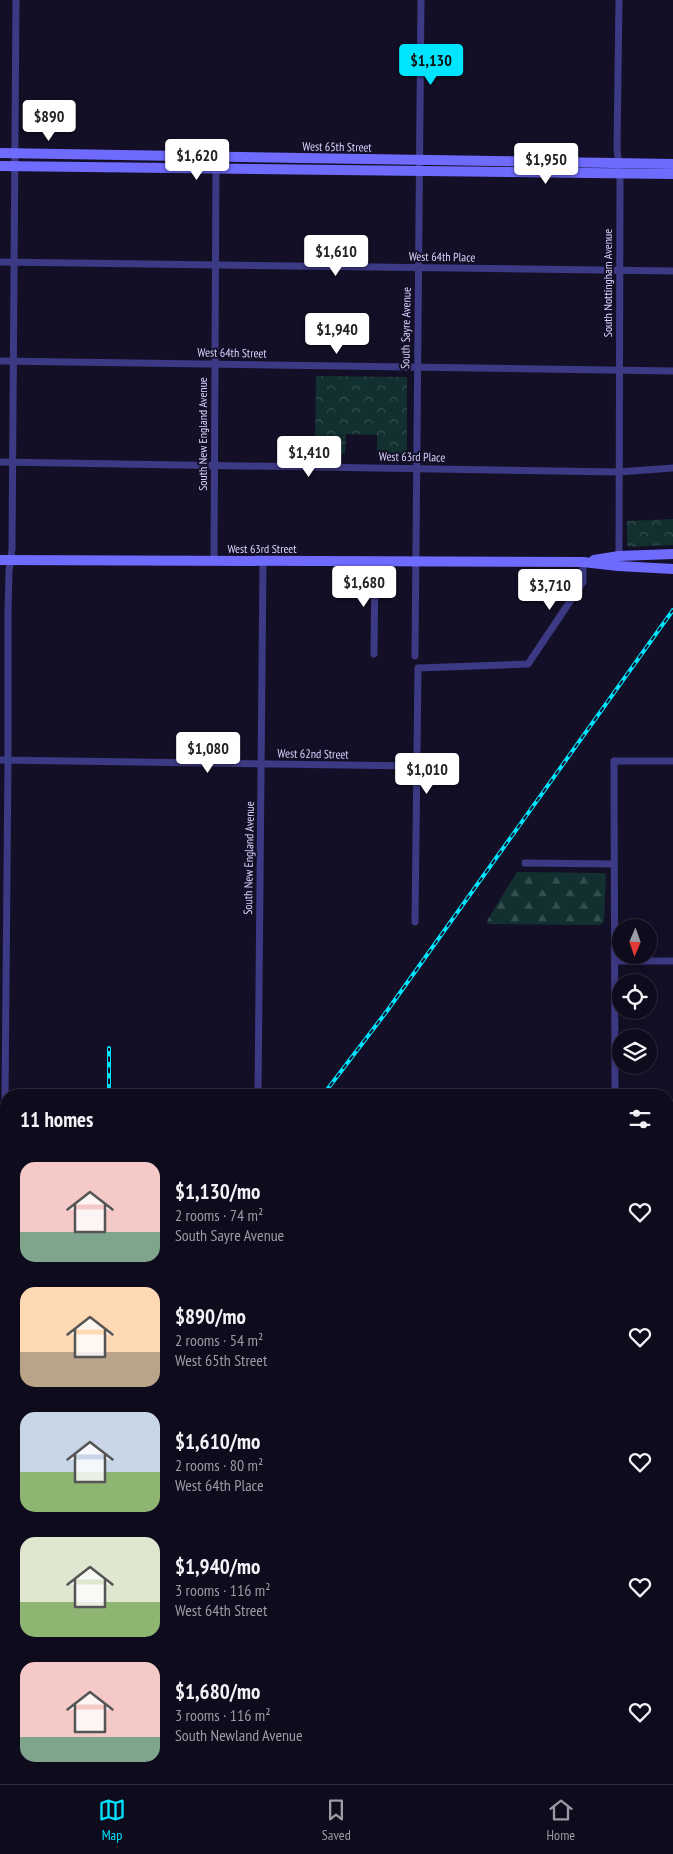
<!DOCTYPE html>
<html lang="en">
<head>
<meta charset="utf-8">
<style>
	body { margin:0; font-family:"PT Sans Narrow",sans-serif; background:#1c1929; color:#f1f3f6; height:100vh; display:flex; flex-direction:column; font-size:19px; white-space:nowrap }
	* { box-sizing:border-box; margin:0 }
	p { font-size:16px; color:#9b9ba3 }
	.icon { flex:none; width:28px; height:28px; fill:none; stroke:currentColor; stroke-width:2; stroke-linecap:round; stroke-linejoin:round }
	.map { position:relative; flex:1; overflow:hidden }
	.panel { position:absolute; left:0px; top:1089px; width:674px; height:696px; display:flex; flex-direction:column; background:#0e0b1c; border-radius:20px 20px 0 0; box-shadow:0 2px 12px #0003,0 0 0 1px #2e2b3b }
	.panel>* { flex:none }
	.needle { width:32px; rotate:182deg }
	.fabs { position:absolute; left:612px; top:919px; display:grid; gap:10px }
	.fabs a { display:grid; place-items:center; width:45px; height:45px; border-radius:50%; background:#0e0b1c; box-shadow:0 2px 12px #0003,0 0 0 1px #2e2b3b; font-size:25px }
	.price { position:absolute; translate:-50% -42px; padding:0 11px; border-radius:5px; background:#fff; color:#222; font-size:16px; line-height:32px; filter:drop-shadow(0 1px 2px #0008) }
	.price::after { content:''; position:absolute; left:50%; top:30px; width:15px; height:11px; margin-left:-8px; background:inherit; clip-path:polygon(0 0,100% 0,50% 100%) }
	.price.selected { background:#00e5ff; color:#111 }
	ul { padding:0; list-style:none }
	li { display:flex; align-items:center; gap:15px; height:125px; padding:0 20px }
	li span { display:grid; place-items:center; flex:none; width:140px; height:100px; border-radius:15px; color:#555 }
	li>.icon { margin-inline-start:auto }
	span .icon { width:60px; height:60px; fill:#fffc; stroke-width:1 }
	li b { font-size:21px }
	h2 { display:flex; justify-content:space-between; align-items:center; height:60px; padding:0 20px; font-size:21px }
	.tabs { display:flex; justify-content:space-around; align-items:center; height:70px; border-top:1px solid #2e2b3b; background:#0e0b1c; font-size:14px; color:#9b9ba3 }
	.tabs a { display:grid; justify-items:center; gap:2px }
	.tabs .selected { color:#00e5ff }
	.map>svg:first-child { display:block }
	.forest { fill:url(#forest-firs) }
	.park { fill:url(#park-crowns) }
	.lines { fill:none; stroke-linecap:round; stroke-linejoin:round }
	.street { stroke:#3d3a85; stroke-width:7 }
	.secondary { stroke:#6f6bff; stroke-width:10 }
	.rail-casing { stroke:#00e5ff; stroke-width:4 }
	.rail { stroke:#130f26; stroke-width:2; stroke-dasharray:5.5; stroke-linecap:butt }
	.labels { text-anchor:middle; stroke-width:4; stroke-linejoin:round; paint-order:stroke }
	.street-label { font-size:12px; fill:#d9d4ff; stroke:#130f26 }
</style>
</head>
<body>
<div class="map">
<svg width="673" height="1784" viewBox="0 0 673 1784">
	<defs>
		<pattern id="forest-firs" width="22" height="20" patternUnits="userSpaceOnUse" patternTransform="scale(1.25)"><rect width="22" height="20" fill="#12302f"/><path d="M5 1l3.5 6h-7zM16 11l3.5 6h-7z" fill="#344d4e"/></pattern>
		<pattern id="park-crowns" width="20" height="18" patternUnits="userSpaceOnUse" patternTransform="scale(1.25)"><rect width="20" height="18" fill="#12302f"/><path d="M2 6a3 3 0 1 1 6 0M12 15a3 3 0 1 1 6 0" fill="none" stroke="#344d4e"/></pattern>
	</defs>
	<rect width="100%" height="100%" fill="#130f26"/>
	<path class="forest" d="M517 872 604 873 606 875 604 922 600 925 487 924 488 919Z"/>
	<g class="park">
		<path d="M316 376 407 377V455H377V435L346 434 345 454H315Z"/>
		<path d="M673 519V545L630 547 627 545V521Z"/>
		<path d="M668 1270 673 1271V1364H668Z"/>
	</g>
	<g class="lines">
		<g class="street">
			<path d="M0 262 673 271"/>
			<path d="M0 361 673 371"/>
			<path d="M0 462 618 472 673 468"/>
			<path d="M619 559 620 179 617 148 619 0"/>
			<path d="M214 561 216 164"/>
			<path d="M374 654 375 562"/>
			<path d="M415 656 421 0"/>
			<path d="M0 760 416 766"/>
			<path d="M525 863 614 864"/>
			<path d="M415 922 418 668 528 664 583 582V562"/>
			<path d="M615 961H673"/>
			<path d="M258 1095 263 561"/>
			<path d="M615 1095 614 761H673"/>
			<path d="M668 1160 673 1161"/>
			<path d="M4 1212 8 760V611L9 571 12 549 16 0"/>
			<path d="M668 1369H673"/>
			<path d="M668 1570H673"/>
			<path d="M668 1771H673"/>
			<path d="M609 1779V1784"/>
			<path d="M4 1784 6 1361"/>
			<path d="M103 1784 104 1779"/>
			<path d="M204 1784V1779"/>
			<path d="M303 1784V1779"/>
			<path d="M402 1784V1779"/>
			<path d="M506 1784V1779"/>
		</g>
		<g class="secondary">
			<path d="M0 153 673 164"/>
			<path d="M0 166 673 174"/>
			<path d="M0 560 583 562 618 566 673 569"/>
			<path d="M594 560 619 556 673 554"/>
		</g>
		<g class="rail-casing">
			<g id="rail">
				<path d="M109 1095V1048"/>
				<path d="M323 1095 387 1011 673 610"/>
				<path d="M0 1219 6 1218"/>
				<path d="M0 1235H6"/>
				<path d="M0 1260H6"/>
				<path d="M668 1266H673"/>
			</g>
		</g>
		<use href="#rail" class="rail"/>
	</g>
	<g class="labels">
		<g class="street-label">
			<text transform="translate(337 147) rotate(1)" y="4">West 65th Street</text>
			<text transform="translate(442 257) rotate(1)" y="4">West 64th Place</text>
			<text transform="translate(608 283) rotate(-90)" y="4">South Nottingham Avenue</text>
			<text transform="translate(406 328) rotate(-89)" y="4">South Sayre Avenue</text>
			<text transform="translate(232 353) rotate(1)" y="4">West 64th Street</text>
			<text transform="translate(203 434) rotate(-90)" y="4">South New England Avenue</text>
			<text transform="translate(412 457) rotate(1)" y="4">West 63rd Place</text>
			<text x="262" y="553">West 63rd Street</text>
			<text transform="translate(313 754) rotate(1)" y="4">West 62nd Street</text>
			<text transform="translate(249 858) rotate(-89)" y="4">South New England Avenue</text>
		</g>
	</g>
</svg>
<div class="fabs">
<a><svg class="needle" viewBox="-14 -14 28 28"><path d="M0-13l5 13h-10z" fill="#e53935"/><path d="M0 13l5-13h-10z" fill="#9b9ba3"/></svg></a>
<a><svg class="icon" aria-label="locate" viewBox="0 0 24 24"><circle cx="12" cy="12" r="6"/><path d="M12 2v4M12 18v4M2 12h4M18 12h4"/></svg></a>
<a><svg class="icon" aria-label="layers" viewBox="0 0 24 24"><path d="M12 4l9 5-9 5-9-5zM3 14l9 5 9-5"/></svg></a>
</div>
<b class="price selected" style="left:431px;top:86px">$1,130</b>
<b class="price" style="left:49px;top:142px">$890</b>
<b class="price" style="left:197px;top:181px">$1,620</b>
<b class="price" style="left:546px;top:185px">$1,950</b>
<b class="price" style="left:336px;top:277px">$1,610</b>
<b class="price" style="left:337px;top:355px">$1,940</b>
<b class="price" style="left:309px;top:478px">$1,410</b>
<b class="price" style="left:364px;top:608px">$1,680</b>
<b class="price" style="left:550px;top:611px">$3,710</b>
<b class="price" style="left:208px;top:774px">$1,080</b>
<b class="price" style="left:427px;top:795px">$1,010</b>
<section class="panel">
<h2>11 homes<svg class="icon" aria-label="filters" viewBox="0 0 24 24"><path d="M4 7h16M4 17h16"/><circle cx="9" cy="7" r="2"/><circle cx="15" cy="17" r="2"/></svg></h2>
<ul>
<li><span style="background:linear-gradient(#f6c9c9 70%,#7fa58c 0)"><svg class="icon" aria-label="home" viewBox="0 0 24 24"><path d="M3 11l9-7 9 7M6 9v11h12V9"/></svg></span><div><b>$1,130/mo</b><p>2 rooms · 74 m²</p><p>South Sayre Avenue</p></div><svg class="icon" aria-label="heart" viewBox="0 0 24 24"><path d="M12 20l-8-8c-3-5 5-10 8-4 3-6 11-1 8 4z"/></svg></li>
<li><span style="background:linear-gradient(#ffd9b3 65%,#b9a48a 0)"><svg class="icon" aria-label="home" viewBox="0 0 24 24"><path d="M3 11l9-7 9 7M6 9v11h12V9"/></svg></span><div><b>$890/mo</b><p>2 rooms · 54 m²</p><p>West 65th Street</p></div><svg class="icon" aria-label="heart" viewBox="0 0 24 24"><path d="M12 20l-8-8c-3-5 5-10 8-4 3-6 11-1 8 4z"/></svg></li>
<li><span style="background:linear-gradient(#c9d6e8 60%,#8fb573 0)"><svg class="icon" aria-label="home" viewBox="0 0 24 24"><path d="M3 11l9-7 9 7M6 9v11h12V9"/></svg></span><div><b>$1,610/mo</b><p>2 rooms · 80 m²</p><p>West 64th Place</p></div><svg class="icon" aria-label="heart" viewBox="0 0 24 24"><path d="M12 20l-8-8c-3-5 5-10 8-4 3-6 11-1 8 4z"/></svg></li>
<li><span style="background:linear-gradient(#dfe7d0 65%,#8fb573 0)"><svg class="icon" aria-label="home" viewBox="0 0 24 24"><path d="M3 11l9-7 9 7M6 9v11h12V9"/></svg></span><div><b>$1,940/mo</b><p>3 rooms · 116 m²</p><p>West 64th Street</p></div><svg class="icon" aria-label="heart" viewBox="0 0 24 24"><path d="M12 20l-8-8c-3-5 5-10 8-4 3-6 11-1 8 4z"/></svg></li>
<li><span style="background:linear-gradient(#f6c9c9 75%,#7fa58c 0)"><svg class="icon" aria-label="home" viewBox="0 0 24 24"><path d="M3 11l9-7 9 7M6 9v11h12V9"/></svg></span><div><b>$1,680/mo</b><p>3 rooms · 116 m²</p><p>South Newland Avenue</p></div><svg class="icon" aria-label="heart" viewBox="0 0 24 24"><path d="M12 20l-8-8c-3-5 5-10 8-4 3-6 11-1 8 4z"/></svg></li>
</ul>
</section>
</div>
<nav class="tabs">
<a class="selected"><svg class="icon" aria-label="map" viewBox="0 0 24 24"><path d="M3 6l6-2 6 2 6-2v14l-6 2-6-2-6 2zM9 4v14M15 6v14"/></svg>Map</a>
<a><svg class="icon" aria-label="saved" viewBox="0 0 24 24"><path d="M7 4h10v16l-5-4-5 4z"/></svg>Saved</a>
<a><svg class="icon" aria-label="home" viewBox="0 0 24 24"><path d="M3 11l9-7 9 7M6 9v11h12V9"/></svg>Home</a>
</nav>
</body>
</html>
